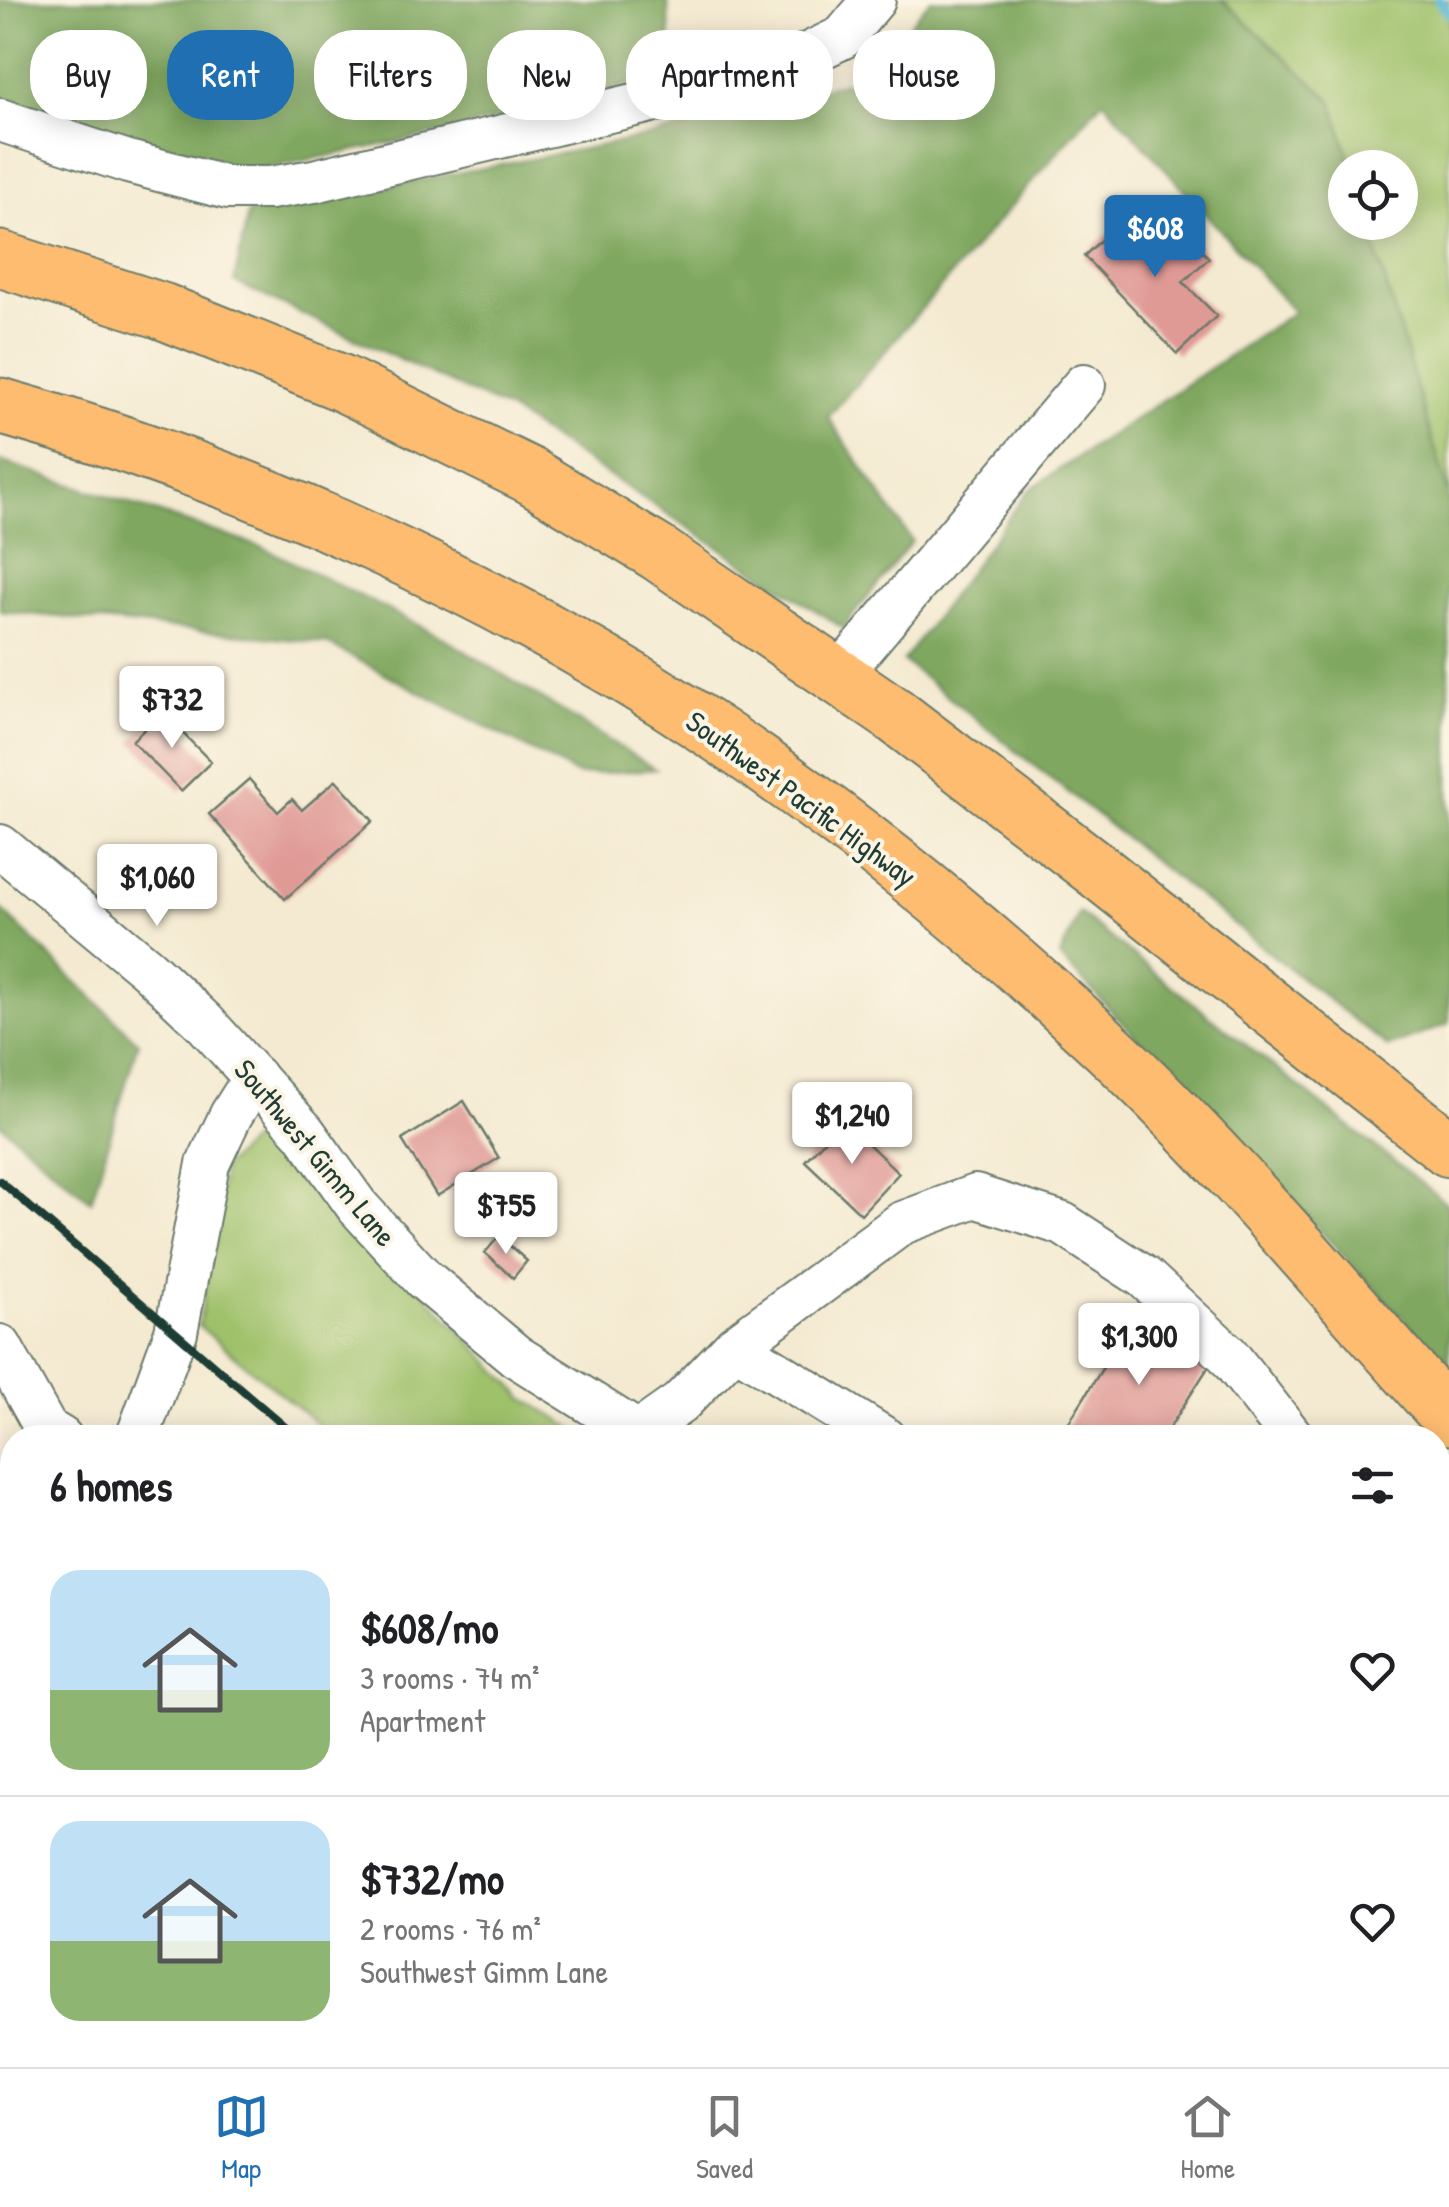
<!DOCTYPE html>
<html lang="en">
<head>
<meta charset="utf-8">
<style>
	body { margin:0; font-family:"Patrick Hand",sans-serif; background:#f2f2f2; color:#202124; height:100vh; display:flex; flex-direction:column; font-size:38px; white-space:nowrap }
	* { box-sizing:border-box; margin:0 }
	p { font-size:32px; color:#757577 }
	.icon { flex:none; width:55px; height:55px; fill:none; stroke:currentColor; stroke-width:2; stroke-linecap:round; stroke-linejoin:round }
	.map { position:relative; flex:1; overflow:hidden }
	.details { position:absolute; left:0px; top:1425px; width:1450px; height:642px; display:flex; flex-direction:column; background:#fff; border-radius:40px 40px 0 0; box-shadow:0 5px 25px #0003 }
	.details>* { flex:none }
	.banner { position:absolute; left:30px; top:30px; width:1390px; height:90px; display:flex; gap:20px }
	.fabs { position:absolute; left:1328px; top:150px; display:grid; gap:20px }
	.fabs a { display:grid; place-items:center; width:90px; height:90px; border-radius:50%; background:#fff; box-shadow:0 5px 25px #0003; font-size:50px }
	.price { position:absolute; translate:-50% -85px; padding:0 22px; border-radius:10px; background:#fff; color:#222; font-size:32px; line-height:65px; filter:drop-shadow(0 2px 5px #0008) }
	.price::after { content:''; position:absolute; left:50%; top:60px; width:30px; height:22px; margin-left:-15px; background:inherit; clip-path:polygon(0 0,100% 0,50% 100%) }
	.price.selected { background:#1f6fb2; color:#fff }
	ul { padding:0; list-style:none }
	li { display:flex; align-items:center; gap:30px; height:250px; padding:0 50px }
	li+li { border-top:2px solid #e0e0e0 }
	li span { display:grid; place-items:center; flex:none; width:280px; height:200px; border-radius:30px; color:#555 }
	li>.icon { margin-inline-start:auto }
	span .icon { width:120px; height:120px; fill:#fffc; stroke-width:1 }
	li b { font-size:42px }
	h2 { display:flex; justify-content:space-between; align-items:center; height:120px; padding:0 50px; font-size:42px }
	.pill { padding:0 35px; border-radius:40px; background:#fff; box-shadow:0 5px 25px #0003; font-size:35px; line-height:90px }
	.pill.selected { background:#1f6fb2; color:#fff }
	.dock { display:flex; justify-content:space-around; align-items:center; height:140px; border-top:2px solid #e0e0e0; background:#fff; font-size:28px; color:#757577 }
	.dock a { display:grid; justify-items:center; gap:5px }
	.dock .selected { color:#1f6fb2 }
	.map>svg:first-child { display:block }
	.green { fill:#9fc16a; stroke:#5f7f4f; stroke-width:2.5 }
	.forest { fill:#7fa75e; stroke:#4f7249; stroke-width:2.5 }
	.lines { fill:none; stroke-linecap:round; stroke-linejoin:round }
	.stream { stroke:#52b6d1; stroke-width:11 }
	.building { fill:#e09a96 }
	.minor-casing { stroke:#6a7a6b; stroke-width:46 }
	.highway-casing { stroke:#6a7a6b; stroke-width:59 }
	.minor { stroke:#fff; stroke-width:42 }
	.highway { stroke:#fdbc70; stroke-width:55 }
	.rail { stroke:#1f3d34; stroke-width:8 }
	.labels { text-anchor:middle; stroke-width:8; stroke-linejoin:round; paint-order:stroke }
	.street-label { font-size:30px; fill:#1f3d34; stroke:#fcf5e5 }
</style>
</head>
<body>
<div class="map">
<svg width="1449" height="2067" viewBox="0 0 1449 2067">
	<rect width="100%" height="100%" fill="#fcf5e5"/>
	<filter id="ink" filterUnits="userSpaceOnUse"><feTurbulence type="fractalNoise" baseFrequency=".01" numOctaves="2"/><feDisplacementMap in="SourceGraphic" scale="20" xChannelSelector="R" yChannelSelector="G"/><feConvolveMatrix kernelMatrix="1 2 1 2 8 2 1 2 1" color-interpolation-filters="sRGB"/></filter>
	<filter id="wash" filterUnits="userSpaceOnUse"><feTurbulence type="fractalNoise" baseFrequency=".0048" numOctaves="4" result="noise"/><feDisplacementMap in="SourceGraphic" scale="40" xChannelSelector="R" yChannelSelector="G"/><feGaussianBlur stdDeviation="2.25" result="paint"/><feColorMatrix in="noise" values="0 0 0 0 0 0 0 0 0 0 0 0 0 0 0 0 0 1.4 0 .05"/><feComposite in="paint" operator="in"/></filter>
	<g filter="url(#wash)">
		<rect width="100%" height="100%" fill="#f4ead1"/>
		<g class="green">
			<path d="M1222 0H1449V496L1368 223 1400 222V168L1352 167 1332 101Z"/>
			<path d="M252 1140 285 1147 525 1399 587 1437H333L199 1326 224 1166Z"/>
		</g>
		<g class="forest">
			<path d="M0 0H668L672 74 447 132 228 176 32 114 0 97Z"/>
			<path d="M930 0H1222L1332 101 1352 167 1345 168V222L1368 223 1449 496V1024L1388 1047 903 661 1029 490 1294 312 1103 100 828 417 912 541 843 628 508 410 234 282 248 213 656 135 867 76Z"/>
			<path d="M0 461 264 548 444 638 655 769 578 775 326 643 0 611Z"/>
			<path d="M0 908 138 1042 91 1201 0 1124Z"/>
			<path d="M1079 913 1449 1205V1367L1060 957Z"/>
			<path d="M314 2055H443L388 2067H316Z"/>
			<path d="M747 2055H853L861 2067H752Z"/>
		</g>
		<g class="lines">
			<path class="stream" d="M1439 0 1449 13"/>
		</g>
		<g id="blocks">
			<g class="building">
				<path d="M1127 215 1159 248 1180 227 1209 258 1183 282 1217 316 1177 354 1084 256Z"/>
				<path d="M162 712 211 762 181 791 132 741Z"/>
				<path d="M249 779 278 812 292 799 302 810 336 780 373 821 285 899 209 814Z"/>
				<path d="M464 1101 499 1158 437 1196 402 1140Z"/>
				<path d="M843 1120 899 1173 861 1214 805 1161Z"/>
				<path d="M499 1236 527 1261 513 1278 485 1253Z"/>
				<path d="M1135 1316 1211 1363 1163 1438H1059Z"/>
			</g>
		</g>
	</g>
	<g filter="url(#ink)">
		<use href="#blocks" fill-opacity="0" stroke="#6a7a6b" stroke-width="2.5"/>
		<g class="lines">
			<g class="minor-casing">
				<g id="minor">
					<path d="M0 120 128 162 228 188H270L314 181 727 83 787 64 843 37 874 0"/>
					<path d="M839 675 1084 385"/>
					<path d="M0 846 148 969 204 1022 304 1132 357 1206 424 1279 516 1356 647 1438"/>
					<path d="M0 1346 46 1429 61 1438"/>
					<path d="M735 1346 884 1438"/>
					<path d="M639 1432 680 1403 735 1346 902 1223 975 1196 1063 1224 1144 1277 1227 1354 1293 1438"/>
					<path d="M137 1438 176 1332 208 1164 231 1115 255 1077"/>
					<path d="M1438 1617 1449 1629"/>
					<path d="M1438 1743 1449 1756"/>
					<path d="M0 1794 12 1766"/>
					<path d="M1438 1917 1449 1924"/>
				</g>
			</g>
			<g class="highway-casing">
				<g id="highway">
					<path d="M0 259 162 311 342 383 531 476 658 553 893 714 1093 867 1449 1149"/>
					<path d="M0 406C250 476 503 591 719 735 856 827 986 934 1106 1046 1229 1161 1336 1292 1449 1417"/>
				</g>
			</g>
			<use href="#minor" class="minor"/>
			<use href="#highway" class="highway"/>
			<g class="rail">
				<path d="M0 1181 298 1438"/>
				<path d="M895 2055 901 2067"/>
			</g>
		</g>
	</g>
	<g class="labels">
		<g class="street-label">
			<text transform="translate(801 799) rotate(36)" y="10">Southwest Pacific Highway</text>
			<text transform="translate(315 1153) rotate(50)" y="10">Southwest Gimm Lane</text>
		</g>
	</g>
</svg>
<div class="fabs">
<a><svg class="icon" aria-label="locate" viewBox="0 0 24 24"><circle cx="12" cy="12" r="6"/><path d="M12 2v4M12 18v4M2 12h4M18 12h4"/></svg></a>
</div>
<b class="price selected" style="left:1155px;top:280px">$608</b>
<b class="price" style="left:172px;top:751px">$732</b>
<b class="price" style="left:157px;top:929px">$1,060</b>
<b class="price" style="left:852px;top:1167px">$1,240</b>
<b class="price" style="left:506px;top:1257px">$755</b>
<b class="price" style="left:1139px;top:1388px">$1,300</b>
<div class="banner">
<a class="pill">Buy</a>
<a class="pill selected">Rent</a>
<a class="pill">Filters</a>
<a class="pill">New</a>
<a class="pill">Apartment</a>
<a class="pill">House</a>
</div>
<section class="details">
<h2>6 homes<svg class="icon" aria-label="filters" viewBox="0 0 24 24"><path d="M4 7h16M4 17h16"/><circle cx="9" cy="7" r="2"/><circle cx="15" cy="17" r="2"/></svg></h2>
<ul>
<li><span style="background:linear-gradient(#bfe0f5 60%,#8fb573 0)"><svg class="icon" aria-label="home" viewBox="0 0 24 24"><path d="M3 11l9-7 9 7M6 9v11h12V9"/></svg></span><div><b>$608/mo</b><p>3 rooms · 74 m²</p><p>Apartment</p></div><svg class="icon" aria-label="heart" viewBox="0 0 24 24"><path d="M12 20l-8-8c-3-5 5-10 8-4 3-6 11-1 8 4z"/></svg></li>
<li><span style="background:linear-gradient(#bfe0f5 60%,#8fb573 0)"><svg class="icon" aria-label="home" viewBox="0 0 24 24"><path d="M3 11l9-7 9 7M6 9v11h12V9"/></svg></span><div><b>$732/mo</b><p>2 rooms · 76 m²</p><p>Southwest Gimm Lane</p></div><svg class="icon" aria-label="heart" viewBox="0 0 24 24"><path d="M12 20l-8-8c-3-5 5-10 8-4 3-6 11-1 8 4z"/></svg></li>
</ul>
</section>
</div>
<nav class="dock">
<a class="selected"><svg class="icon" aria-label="map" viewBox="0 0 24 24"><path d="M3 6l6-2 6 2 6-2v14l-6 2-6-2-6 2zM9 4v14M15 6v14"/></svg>Map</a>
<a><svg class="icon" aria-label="saved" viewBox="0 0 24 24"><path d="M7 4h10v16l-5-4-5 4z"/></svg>Saved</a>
<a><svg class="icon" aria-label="home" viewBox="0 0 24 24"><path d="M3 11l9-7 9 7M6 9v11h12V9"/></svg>Home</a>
</nav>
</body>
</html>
